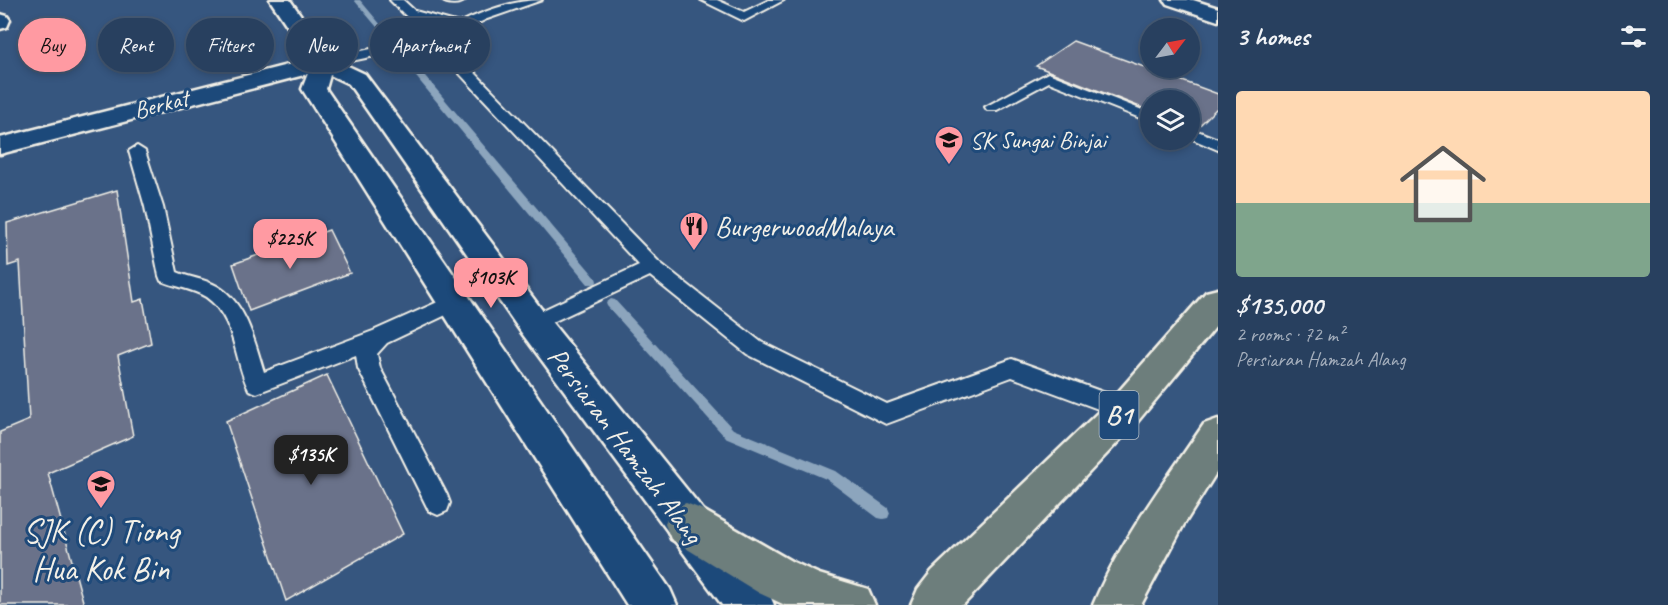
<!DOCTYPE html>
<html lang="en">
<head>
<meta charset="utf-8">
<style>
	body { margin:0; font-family:Caveat,sans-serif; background:#344b68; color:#f1f3f6; height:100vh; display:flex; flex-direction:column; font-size:22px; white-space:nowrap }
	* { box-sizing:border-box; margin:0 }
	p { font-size:20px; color:#a5afbd }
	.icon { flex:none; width:33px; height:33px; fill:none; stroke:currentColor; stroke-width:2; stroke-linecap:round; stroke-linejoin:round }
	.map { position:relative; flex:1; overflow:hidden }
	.details { display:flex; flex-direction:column; background:#28405f; width:450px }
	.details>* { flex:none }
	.banner { position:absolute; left:18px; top:18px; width:570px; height:54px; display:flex; gap:12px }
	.needle { width:39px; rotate:58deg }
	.controls { position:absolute; left:1140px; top:18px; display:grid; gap:12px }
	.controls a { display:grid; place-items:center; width:60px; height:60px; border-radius:50%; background:#28405f; box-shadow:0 3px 9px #0003,0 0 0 2px #445974; font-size:30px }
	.price { position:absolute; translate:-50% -51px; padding:0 14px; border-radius:12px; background:#ff9aa2; color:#111; font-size:20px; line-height:39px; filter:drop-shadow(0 2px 3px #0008) }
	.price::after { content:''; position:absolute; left:50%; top:36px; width:18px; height:14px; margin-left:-9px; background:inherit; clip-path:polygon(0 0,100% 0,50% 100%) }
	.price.current { background:#222; color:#fff }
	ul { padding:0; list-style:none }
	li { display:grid; align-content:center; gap:12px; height:318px; padding:0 18px }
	li span { display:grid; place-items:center; height:186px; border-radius:6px; color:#555 }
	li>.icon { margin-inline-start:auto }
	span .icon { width:108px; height:108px; fill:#fffc; stroke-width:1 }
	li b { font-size:26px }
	h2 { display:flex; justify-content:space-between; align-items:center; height:72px; padding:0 18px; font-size:26px }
	.chip { padding:0 21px; border-radius:27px; background:#28405f; box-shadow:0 3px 9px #0003,0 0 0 2px #445974; font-size:21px; line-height:54px }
	.chip.current { background:#ff9aa2; color:#111 }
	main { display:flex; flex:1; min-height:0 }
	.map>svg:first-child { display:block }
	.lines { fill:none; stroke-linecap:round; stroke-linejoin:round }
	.stream { fill:#8ca5bd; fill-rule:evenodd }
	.building { fill:#6a728a; stroke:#f4f1e8; stroke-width:1.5 }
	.lane-casing { stroke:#f4f1e8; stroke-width:4 }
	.street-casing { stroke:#f4f1e8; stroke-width:5 }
	.secondary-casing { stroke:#f4f1e8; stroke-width:5 }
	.primary-casing { stroke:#f4f1e8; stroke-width:5 }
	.lane { fill:#1f4a7a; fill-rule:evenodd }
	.street { fill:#1f4a7a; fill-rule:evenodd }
	.secondary { fill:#1f4a7a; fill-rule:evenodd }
	.primary { fill:#6d7e7c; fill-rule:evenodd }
	.labels { text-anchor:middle; stroke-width:6; stroke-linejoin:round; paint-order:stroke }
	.far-street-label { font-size:24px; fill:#f4f1e8; stroke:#1f4a7a }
	.far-poi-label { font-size:24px; fill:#f4f1e8; stroke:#1f4a7a; text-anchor:start }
	.shield { fill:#1f4a7a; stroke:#b4bfc7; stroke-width:1.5 }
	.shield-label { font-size:27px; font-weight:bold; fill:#f4f1e8 }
	.poi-label { font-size:28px; fill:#f4f1e8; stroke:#1f4a7a; text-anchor:start }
	.street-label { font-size:28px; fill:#f4f1e8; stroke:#1f4a7a }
	.near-poi-label { font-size:33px; fill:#f4f1e8; stroke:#1f4a7a }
</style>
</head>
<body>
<main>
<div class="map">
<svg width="1218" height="605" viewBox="0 0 1218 605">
	<rect width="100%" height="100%" fill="#36567f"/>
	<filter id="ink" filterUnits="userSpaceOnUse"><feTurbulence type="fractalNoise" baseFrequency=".0167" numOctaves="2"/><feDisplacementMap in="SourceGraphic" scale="12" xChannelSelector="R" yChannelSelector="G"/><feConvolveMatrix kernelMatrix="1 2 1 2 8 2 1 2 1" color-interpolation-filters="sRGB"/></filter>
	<g filter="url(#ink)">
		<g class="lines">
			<g class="stream">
				<path d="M354 0H360L397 44V46H393Z"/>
				<path d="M403 57H409L596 278 597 281 596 284H588L403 61Z"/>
				<path d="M611 299 615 300 733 429 836 471 888 508 890 513 888 518 883 519 878 518 826 479 725 437 607 306 606 303Z"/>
			</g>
		</g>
		<g class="building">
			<path d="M1073 41 1218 94V107L1197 128 1190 126V100H1150V111L1036 66Z"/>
			<path d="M117 190 134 302 143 299 151 343 118 356 133 436 48 473 84 605H0V432L29 420 20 262 8 266 7 223Z"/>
			<path d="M329 230 350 273 249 311 233 264Z"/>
			<path d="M327 375 403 534 286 601 226 421Z"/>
		</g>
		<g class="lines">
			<g class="lane-casing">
				<g id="lane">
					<path d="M390 0H403L415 11 459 23C485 11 513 0 542 0L487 19 443 40 659 262 761 342 887 404 1012 359 1133 403 1136 410 1133 417 1125 419 1012 377 886 424 747 354 650 276 540 328 533 331 526 328 523 323 526 318 639 265 432 44 323 67 318 66 316 63 318 60 419 39 449 28 407 17Z"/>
					<path d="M442 0H465C460 5 447 5 442 0Z"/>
					<path d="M701 0H717L744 12 769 0H784L744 21Z"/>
					<path d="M1048 73 1150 113V122L1049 82 997 110H987L985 107Z"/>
					<path d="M1190 128 1218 139V150L1190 138Z"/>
					<path d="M137 146 145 151 163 207 177 272C190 278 205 279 217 286 246 302 255 343 264 372L373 331 449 297 456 295 463 297 466 302 463 307 387 343 377 354 380 368 447 495 450 503 447 511 438 515 429 511 358 368 356 355 257 393 249 390C234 361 236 318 206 297 193 289 176 287 161 281L159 276 145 207 129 151Z"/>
				</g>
			</g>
			<g class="street-casing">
				<g id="street">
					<path d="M1164 0H1193L1218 8V21L1167 4Z"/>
					<path d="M0 14 7 16 10 20 7 27 0 29Z"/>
					<path d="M323 56 331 58 334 63 331 68 0 154V138Z"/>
				</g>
			</g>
			<g class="secondary-casing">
				<path id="secondary" d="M270 0H290L331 58 365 74 545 314 767 589 774 605H722L521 332 349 84 330 75 326 89 670 589 677 605H627L302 89 312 63Z"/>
			</g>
			<g class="primary-casing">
				<g id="primary">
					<path d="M1218 289V324L1138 421 963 605H911L918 589 932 571 1112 399 1206 292Z"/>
					<path d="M1218 419V470L1183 526 1141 605H1093C1119 542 1166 480 1204 424Z"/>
					<path d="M686 503 701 509 791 561 819 574 868 589 875 605H785L759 593 671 539 665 524 671 509Z"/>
				</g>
			</g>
			<use href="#lane" class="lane"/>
			<use href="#street" class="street"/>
			<use href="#secondary" class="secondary"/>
			<use href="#primary" class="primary"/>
		</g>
	</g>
	<defs>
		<g id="school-pin" transform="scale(1.5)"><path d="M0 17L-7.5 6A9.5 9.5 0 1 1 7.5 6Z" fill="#ff9aa2" stroke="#1f4a7a"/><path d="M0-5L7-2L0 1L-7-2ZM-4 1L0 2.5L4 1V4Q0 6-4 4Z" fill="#111"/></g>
		<g id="restaurant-pin" transform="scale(1.5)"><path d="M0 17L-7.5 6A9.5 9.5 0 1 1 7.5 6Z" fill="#ff9aa2" stroke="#1f4a7a"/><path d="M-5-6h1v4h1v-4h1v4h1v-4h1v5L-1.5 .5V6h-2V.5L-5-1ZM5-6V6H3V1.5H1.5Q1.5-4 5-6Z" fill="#111"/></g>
	</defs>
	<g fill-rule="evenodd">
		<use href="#school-pin" x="949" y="140"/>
		<use href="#restaurant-pin" x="694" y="226"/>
		<use href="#school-pin" x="101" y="484"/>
	</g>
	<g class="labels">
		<g class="far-street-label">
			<text transform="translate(161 104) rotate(-14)" y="8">Berkat</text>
		</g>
		<g class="far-poi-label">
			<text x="970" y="148">SK Sungai Binjai</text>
		</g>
		<rect class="shield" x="1099.5" y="391" width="39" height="48" rx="4.5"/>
		<g class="shield-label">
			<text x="1119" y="424">B1</text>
		</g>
		<g class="poi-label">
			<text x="715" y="236">BurgerwoodMalaya</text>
		</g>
		<g class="street-label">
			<text transform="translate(626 445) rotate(53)" y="10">Persiaran Hamzah Alang</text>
		</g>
		<g class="near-poi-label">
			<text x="101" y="542">SJK (C) Tiong<tspan x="101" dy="38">Hua Kok Bin</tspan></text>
		</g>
	</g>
</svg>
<div class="controls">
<a><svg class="needle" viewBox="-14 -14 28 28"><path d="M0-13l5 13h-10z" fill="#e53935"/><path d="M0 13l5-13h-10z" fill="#a5afbd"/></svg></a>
<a><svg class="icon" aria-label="layers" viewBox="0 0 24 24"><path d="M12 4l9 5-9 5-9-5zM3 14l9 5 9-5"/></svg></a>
</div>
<b class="price" style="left:290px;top:270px">$225K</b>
<b class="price" style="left:491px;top:309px">$103K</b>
<b class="price current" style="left:311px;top:486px">$135K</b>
<div class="banner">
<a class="chip current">Buy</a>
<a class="chip">Rent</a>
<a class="chip">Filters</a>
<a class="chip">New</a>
<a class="chip">Apartment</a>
</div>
</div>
<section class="details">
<h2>3 homes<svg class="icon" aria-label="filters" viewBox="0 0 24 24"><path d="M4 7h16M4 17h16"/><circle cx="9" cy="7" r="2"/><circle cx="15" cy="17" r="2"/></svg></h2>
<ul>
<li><span style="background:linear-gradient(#ffd9b3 60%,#7fa58c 0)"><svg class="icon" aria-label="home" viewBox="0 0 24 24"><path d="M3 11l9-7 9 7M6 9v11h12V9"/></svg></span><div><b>$135,000</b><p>2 rooms · 72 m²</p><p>Persiaran Hamzah Alang</p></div></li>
</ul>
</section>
</main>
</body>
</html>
